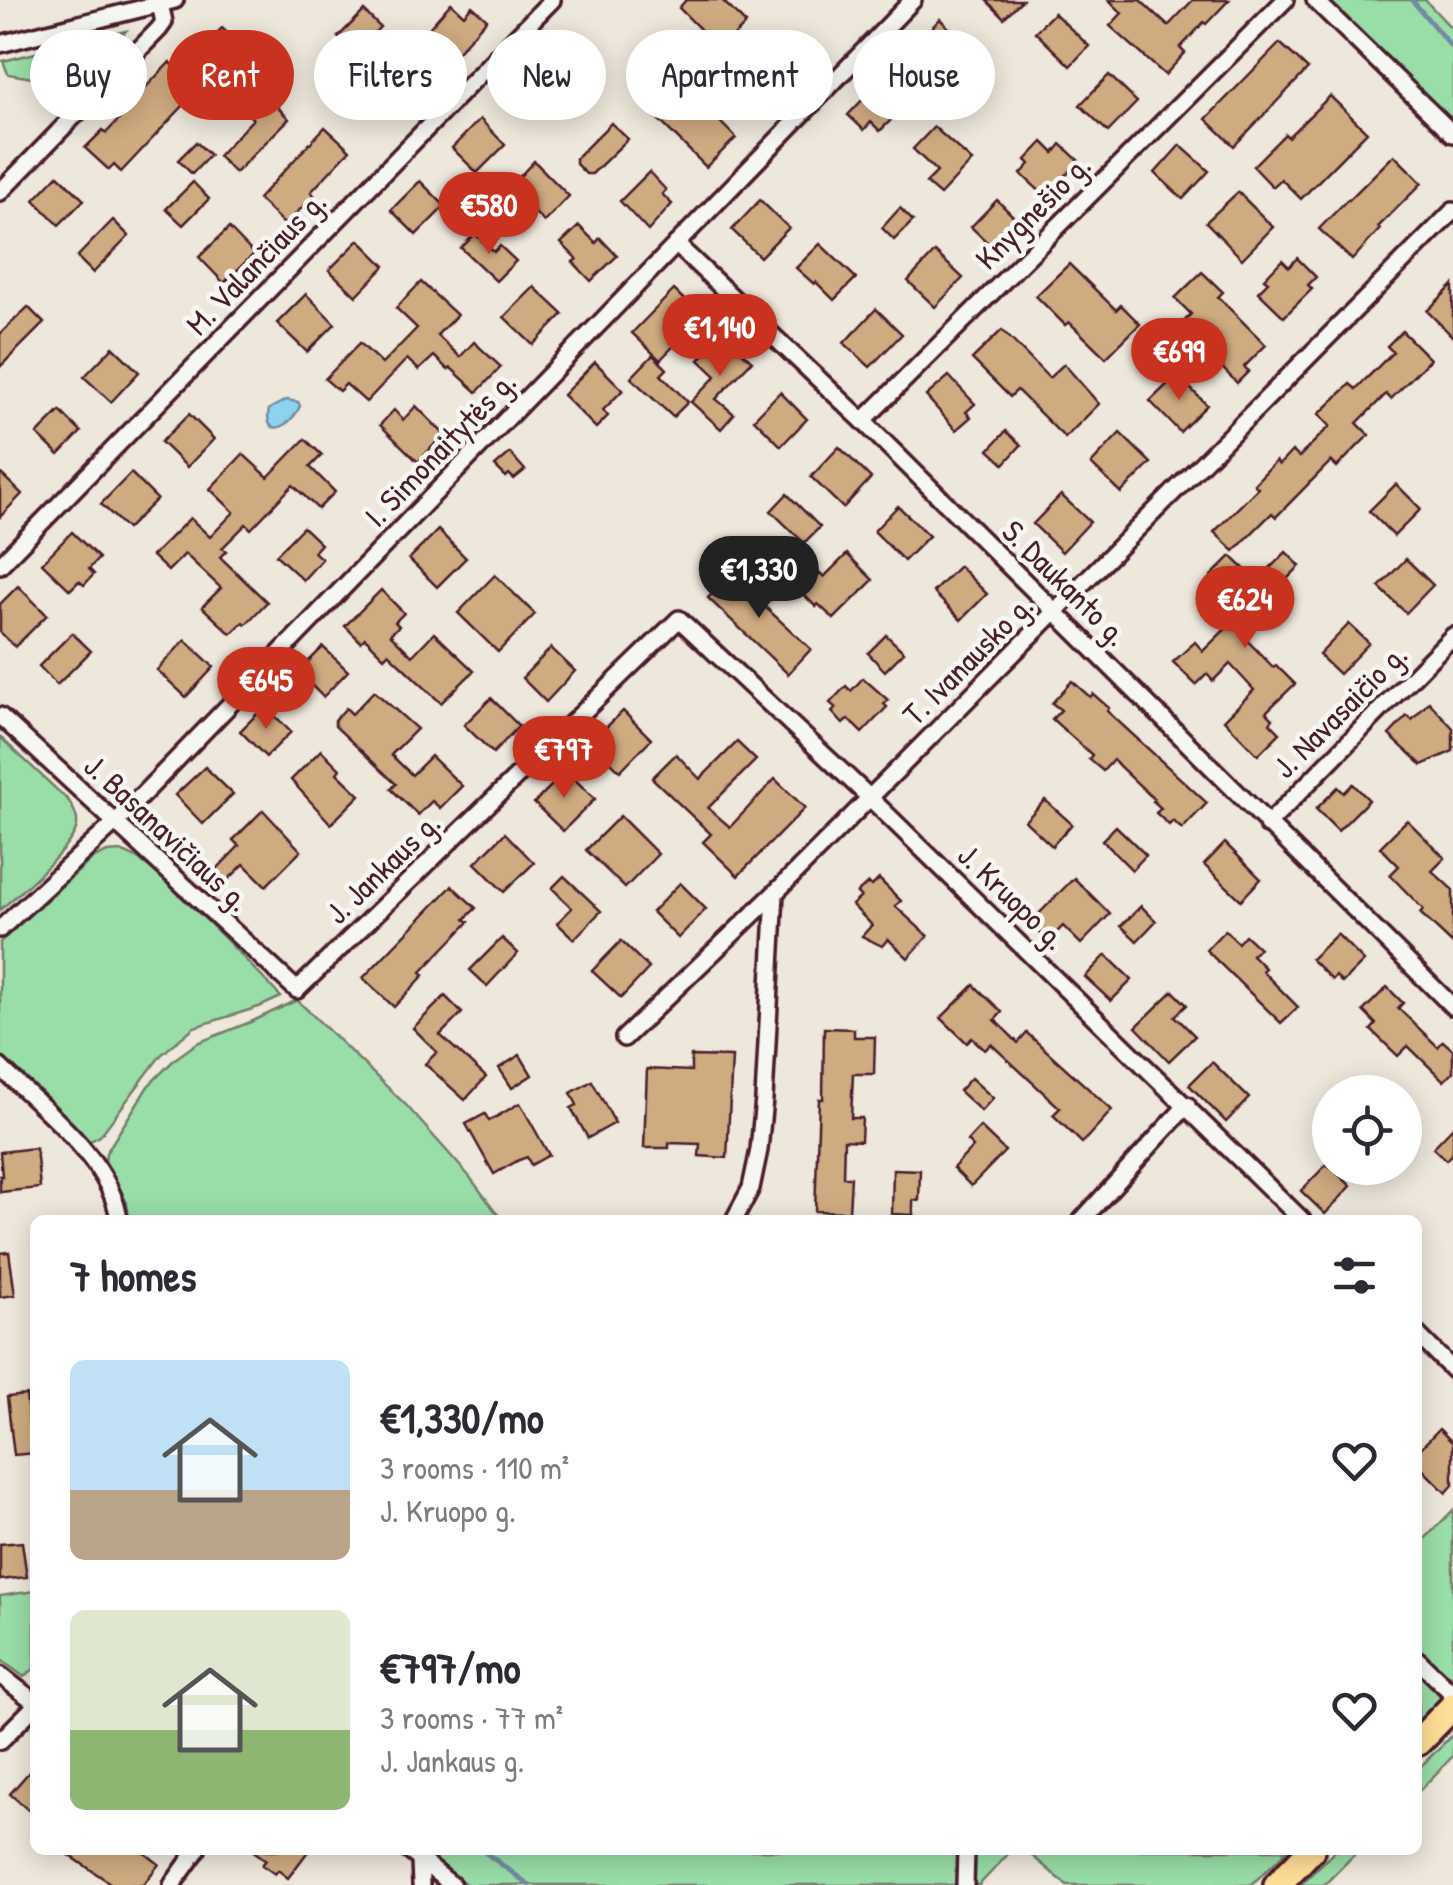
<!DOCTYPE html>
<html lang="en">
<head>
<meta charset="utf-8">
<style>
	body { margin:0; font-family:"Patrick Hand",sans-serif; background:#f2f2f3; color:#2b2b33; height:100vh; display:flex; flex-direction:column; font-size:38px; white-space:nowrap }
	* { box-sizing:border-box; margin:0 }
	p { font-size:32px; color:#7c7c81 }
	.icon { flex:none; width:55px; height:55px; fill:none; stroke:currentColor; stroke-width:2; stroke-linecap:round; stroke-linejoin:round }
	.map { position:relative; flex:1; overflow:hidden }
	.drawer { position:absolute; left:30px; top:1215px; width:1392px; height:640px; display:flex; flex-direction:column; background:#fff; border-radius:15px; box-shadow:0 5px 25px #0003 }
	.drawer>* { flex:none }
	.hud { position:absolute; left:30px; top:30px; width:1395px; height:90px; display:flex; gap:20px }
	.tools { position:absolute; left:1312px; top:1075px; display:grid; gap:20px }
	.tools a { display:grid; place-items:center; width:110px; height:110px; border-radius:50%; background:#fff; box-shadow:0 5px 25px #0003; font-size:50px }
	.price { position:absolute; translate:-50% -85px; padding:0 22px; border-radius:35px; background:#c8321e; color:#fff; font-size:32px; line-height:65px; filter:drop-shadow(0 2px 5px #0008) }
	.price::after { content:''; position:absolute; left:50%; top:60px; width:30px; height:22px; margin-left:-15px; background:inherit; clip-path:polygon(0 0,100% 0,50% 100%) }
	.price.current { background:#222; color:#fff }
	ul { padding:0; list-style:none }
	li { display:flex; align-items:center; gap:30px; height:250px; padding:0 40px }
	li span { display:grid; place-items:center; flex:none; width:280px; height:200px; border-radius:15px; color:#555 }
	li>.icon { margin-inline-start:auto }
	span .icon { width:120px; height:120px; fill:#fffc; stroke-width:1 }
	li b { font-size:42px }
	h2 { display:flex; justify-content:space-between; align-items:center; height:120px; padding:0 40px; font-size:42px }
	.chip { padding:0 35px; border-radius:45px; background:#fff; box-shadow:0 5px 25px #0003; font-size:35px; line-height:90px }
	.chip.current { background:#c8321e; color:#fff }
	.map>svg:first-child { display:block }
	.green { fill:#99dda8; stroke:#727e6a; stroke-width:2.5 }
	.water { fill:#8cd3ee; stroke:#728ba0; stroke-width:2.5 }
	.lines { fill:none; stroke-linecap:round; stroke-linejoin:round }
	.stream { stroke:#728ba0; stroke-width:5 }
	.building { fill:#cfab81; stroke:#4a1f2b; stroke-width:2.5 }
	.minor-casing { stroke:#4a1f2b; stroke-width:22 }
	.trunk-casing { stroke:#4a1f2b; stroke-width:32 }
	.minor { stroke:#f6f6f2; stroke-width:15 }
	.trunk { stroke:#fedd96; stroke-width:25 }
	.labels { text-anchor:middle; stroke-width:9; stroke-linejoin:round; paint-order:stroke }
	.street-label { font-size:32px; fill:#4a1f2b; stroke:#f6f6f2 }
</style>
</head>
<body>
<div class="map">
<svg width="1453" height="1885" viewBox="0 0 1453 1885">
	<rect width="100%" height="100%" fill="#eee7db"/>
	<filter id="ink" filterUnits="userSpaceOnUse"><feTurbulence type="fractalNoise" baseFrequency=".01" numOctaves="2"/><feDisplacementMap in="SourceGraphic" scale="20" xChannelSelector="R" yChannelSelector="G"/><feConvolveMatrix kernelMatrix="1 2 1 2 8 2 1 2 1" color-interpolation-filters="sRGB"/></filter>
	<g filter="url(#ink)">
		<g class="green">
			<path d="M1331 0H1425L1453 30V123L1333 4Z"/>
			<path d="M126 31 95 67 44 80 8 74 3 61Z"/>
			<path d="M0 737 69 801C73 809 78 816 77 825 74 847 18 894 0 910Z"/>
			<path d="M120 851C146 859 163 879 182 897 217 928 248 963 281 997L259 1007 194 1027 161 1055 100 1136 90 1141 78 1133 0 1054V942L92 859 107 852Z"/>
			<path d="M297 1000 406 1105 469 1176 502 1220H129L127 1203 105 1162 106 1153 148 1086 175 1059 197 1043 253 1021Z"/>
			<path d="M1453 1510V1677L1447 1675 1418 1649V1546Z"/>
			<path d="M35 1591V1668L24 1677 0 1659V1596Z"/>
			<path d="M1418 1671 1444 1700 1418 1726Z"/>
			<path d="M1453 1734V1756L1418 1792V1769Z"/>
			<path d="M423 1850H1012L979 1885H467Z"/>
			<path d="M1025 1850H1288L1251 1885H1067Z"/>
			<path d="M1336 1850H1359L1324 1885H1300Z"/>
		</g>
		<path class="water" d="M286 400 298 402 300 406C289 430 263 438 269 409Z"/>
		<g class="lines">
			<g class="stream">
				<path d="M1412 0 1453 49"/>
				<path d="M482 1850 529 1885"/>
			</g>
		</g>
		<g class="building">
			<path d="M686 0H722L746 24 714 56 698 39 704 33 679 8Z"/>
			<path d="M986 0H1022L1004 18Z"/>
			<path d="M1109 0H1140L1168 26 1193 0H1229L1206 24 1204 22 1180 48 1185 53 1165 75 1110 26 1122 13Z"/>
			<path d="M451 3 464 15 472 6 487 19 450 60 443 53 418 77 423 82 401 103 377 78 423 35Z"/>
			<path d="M364 11 380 27 355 53 338 37Z"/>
			<path d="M1054 13 1089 46 1070 66 1035 32Z"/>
			<path d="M940 19 965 44 926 84 915 73 894 94 898 98 890 106 898 113 880 131 871 122 864 130 848 115Z"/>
			<path d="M222 28 255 60 243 71 289 119 235 173 218 156 253 119 238 104 244 99 216 71 121 172 114 165 109 170 85 148 103 130 106 133 129 109 127 107 170 62 189 80 214 54 205 45Z"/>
			<path d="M1280 43 1308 69 1234 146 1206 119Z"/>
			<path d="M763 48 794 79 764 110 733 79Z"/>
			<path d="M534 62 556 83 535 105 513 84Z"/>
			<path d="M675 67 690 82 687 85 689 90 736 138 706 167 641 102Z"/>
			<path d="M1109 75 1137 102 1108 132 1080 105Z"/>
			<path d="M1330 96 1367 132 1301 199 1281 179 1273 187 1253 166 1285 134 1288 137Z"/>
			<path d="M480 119 505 145 477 173 452 148Z"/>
			<path d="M611 123 628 139 592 174H586L576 164V158Z"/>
			<path d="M325 127 350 150 311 192 314 195 285 225 258 199Z"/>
			<path d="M934 127 972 161 940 195 926 183 937 172 913 149Z"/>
			<path d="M196 142 210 155 192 174 178 160Z"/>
			<path d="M1043 142 1054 153 1061 144 1079 161 1046 197 1021 174 1030 164 1026 160Z"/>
			<path d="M1180 145 1209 171 1183 199 1155 173Z"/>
			<path d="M1394 155 1422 183 1378 227 1380 229 1352 260 1319 229 1348 199 1349 200Z"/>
			<path d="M534 161 569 196 544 222 510 187Z"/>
			<path d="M649 172 666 190 662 194 672 204 648 231 620 201Z"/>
			<path d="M58 175 84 200 59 225 34 200Z"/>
			<path d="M420 181 445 206 416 235 391 210Z"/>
			<path d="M193 182 209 199 183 225 166 209Z"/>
			<path d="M1238 192 1273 227 1242 259 1206 222Z"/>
			<path d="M760 200 789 228 760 257 732 230Z"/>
			<path d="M997 200 1020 223 1000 243 995 238 989 244 971 227Z"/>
			<path d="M900 208 913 221 894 240 882 228Z"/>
			<path d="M113 220 129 236 93 273 77 257Z"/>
			<path d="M579 226 596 243 600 238 617 256 591 281 573 262 577 259 561 243Z"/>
			<path d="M229 228 254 254 224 283 199 257Z"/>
			<path d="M475 234 494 252 500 246 516 261 496 281 461 248Z"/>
			<path d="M359 240 385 266 356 296 329 270Z"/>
			<path d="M820 244 856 278 834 300 816 282 814 284 796 268Z"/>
			<path d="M935 252 963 278 935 307 908 281Z"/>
			<path d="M1297 258 1316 277 1308 285 1312 289 1284 317 1258 292 1268 282 1264 279 1282 260 1289 267Z"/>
			<path d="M1069 264 1116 310 1121 305 1140 324 1106 358 1069 322 1065 325 1036 296Z"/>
			<path d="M1202 272 1223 292 1218 297 1266 345 1244 367 1249 371 1237 383 1191 336 1190 338 1178 328 1191 314 1175 298Z"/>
			<path d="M421 282 457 315 437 335 460 357 474 342 501 367 477 392 451 368 448 370 434 356 419 370 407 359 366 402 346 384 339 391 325 379 360 343 382 364 417 328 396 308Z"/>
			<path d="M1453 285V337L1427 311Z"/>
			<path d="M534 287 563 314 533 345 504 317Z"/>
			<path d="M674 290 702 317 660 360 632 333Z"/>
			<path d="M306 294 335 324 307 352 277 323Z"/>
			<path d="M28 307 44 323 0 367V334Z"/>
			<path d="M876 309 902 334 870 367 844 343Z"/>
			<path d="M1002 330 1049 378 1064 364 1099 404 1065 438 1017 390 1010 397 972 359Z"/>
			<path d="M1402 331 1430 359 1391 399 1386 394 1357 423 1369 435 1337 467 1331 461 1276 517 1272 513 1234 551 1214 532 1258 488 1254 484 1276 461 1279 465 1292 451 1299 457 1330 426 1319 414 1350 384 1356 389 1393 352 1387 346Z"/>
			<path d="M723 334 752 361 716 399 734 414 721 429 691 402 716 376 699 360Z"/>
			<path d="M113 347 139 372 111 402 84 377Z"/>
			<path d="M653 355 667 369 661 375 688 402 673 417 631 378Z"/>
			<path d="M595 362 623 390 603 410 608 416 596 428 563 395Z"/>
			<path d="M1177 375 1207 405 1180 432 1150 401Z"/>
			<path d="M949 376 975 404 966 412 971 417 956 430 926 396Z"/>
			<path d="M780 392 807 419 781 446 754 419Z"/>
			<path d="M416 406 444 434 418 462 380 425 394 410 403 420Z"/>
			<path d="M60 411 81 432 59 455 37 434Z"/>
			<path d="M189 414 214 439 187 467 161 442Z"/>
			<path d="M1006 431 1021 445 1004 464 989 450Z"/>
			<path d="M1120 433 1151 463 1121 493 1091 464Z"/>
			<path d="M305 439 322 455 310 467 335 492 318 509 293 485 251 529 246 524 222 548 226 551 220 557 267 602 246 624 243 622 231 634 202 607 221 588 185 554 168 571 152 556 190 518 210 537 234 512 210 489 243 454 268 477Z"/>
			<path d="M839 447 871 478 843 508 811 477Z"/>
			<path d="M510 453 525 470 514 479 509 474 506 477 495 466Z"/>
			<path d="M0 473 22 494 0 517Z"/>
			<path d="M131 473 157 499 127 529 101 504Z"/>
			<path d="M1396 484 1421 509 1394 536 1369 511Z"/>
			<path d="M787 494 820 527 804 543 771 511Z"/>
			<path d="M1061 495 1090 522 1062 552 1033 524Z"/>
			<path d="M898 506 929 536 904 561 874 531Z"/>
			<path d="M303 527 321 544 314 552 322 559 303 580 276 555Z"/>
			<path d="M438 530 466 558 437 587 409 559Z"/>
			<path d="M72 532 99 558 89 569 94 574 84 585 79 581 70 590 42 563Z"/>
			<path d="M1286 552 1300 566 1271 595 1277 600 1242 635 1273 667 1276 665 1295 684 1266 712 1273 719 1270 723 1280 733 1258 755 1224 720 1254 690 1230 664 1213 681 1207 674 1196 685 1173 662 1195 642 1203 651 1245 610 1211 576 1231 556 1257 581Z"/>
			<path d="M847 554 873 580 834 619 818 604 816 607 801 592 820 573 824 577Z"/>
			<path d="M1406 559 1433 585 1406 613 1379 587Z"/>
			<path d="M959 566 987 594 961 620 933 592Z"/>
			<path d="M736 568 770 600 764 606 811 649 788 674 708 598Z"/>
			<path d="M495 575 535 614 498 652 458 613Z"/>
			<path d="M18 586 47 615 15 647 0 632V604Z"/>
			<path d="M381 590 404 613 395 622 399 626 390 634 412 656 434 633 474 671 441 703 388 653 384 657 365 638 361 642 345 626Z"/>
			<path d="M1349 624 1369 643 1339 674 1319 655Z"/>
			<path d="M72 633 91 651 57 685 39 666Z"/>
			<path d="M886 635 904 652 885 671 868 653Z"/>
			<path d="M185 640 214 667 186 697 157 670Z"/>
			<path d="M323 647 348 671 323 697 298 672Z"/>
			<path d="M551 648 575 671 546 702 522 678Z"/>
			<path d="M863 678 888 700 884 704 887 707 862 733 848 719 843 724 832 712 836 708 830 703 846 686 851 691Z"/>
			<path d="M1072 681 1090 697 1093 694 1109 708 1107 711 1207 803 1182 829 1173 821 1169 825 1156 813 1161 808 1153 801 1154 799 1113 760 1103 771 1089 759 1092 755 1052 719 1061 710 1052 703Z"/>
			<path d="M374 691 417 729 391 755 412 775 431 756 462 786 440 808 432 801 418 815 391 789 396 784 335 726V720L346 708 352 714Z"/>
			<path d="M491 698 519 726 493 753 464 725Z"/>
			<path d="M1429 702 1453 728V751L1422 765 1389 735 1407 716 1412 720Z"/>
			<path d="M265 706 291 732 266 757 240 731Z"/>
			<path d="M623 711 651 739 620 771 591 742Z"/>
			<path d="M737 742 756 760 708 808 730 827 775 779 805 808 738 876 703 842 711 834 652 778 676 754 700 779Z"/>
			<path d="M321 750 340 769 337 773 360 795 331 824 291 780Z"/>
			<path d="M205 767 233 794 203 824 175 795Z"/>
			<path d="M566 771 595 799 563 831 534 803Z"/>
			<path d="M1353 784 1369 800 1338 831 1316 809 1338 787 1344 793Z"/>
			<path d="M1045 800 1072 824 1052 846 1025 821Z"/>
			<path d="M263 810 301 851 266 886 244 864 227 881 216 870 239 846 233 840Z"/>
			<path d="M620 816 658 854 625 888 586 850Z"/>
			<path d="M1407 820 1445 858 1432 871 1453 890V944L1420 913 1423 909 1390 875 1399 866 1380 847Z"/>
			<path d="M1116 826 1146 855 1132 870 1102 840Z"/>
			<path d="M505 833 534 863 504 892 475 863Z"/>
			<path d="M1225 843 1261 879 1241 900 1204 865Z"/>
			<path d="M564 876 601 911 574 939 557 923 572 908 552 888Z"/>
			<path d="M1074 878 1110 914 1081 944 1063 926 1048 941 1030 923Z"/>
			<path d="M879 879 901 901 895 906 928 936 908 958 888 939 882 946 862 936 872 925 852 905 861 897 857 893 868 883 872 886Z"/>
			<path d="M680 883 706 909 678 938 652 912Z"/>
			<path d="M452 886 476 908 465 919 469 922 421 972 424 975 394 1007 363 978Z"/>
			<path d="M1141 906 1156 921 1137 941 1121 926Z"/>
			<path d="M1225 930 1238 943 1245 935 1259 948 1252 955 1265 968 1262 971 1298 1007 1281 1023 1206 950Z"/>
			<path d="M1337 934 1364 961 1342 983 1336 976 1332 980 1311 959Z"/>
			<path d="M502 938 518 953 487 986 470 970Z"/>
			<path d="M621 941 649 968 621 998 592 971Z"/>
			<path d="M1106 955 1132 980 1111 1001 1085 977Z"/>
			<path d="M974 985 1002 1012 995 1020 1018 1043 1027 1033 1112 1110 1082 1143 1053 1115 1060 1108 991 1044 985 1050 972 1038 967 1043 941 1018Z"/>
			<path d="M1387 987 1403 1003 1398 1008 1438 1047 1443 1041 1453 1050V1072L1444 1081 1408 1046 1398 1056 1371 1030 1376 1024 1363 1011Z"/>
			<path d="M1173 991 1187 1005 1175 1016 1195 1036 1169 1061 1136 1027Z"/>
			<path d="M445 996 462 1013 440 1035 486 1077 465 1100 425 1064 437 1052 413 1028Z"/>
			<path d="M824 1028 854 1029V1037H875L874 1074H853L851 1118H862L861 1141 844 1140 843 1177H851L849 1212 815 1211 819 1099H823Z"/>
			<path d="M520 1055 532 1075 512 1088 499 1068Z"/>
			<path d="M691 1056 732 1057 727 1158 699 1156 700 1144 669 1143V1148H644L647 1069 691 1071Z"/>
			<path d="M1212 1062 1249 1098 1226 1122 1189 1085Z"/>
			<path d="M971 1078 993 1098 981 1111 959 1091Z"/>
			<path d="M592 1081 615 1123 588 1138 571 1108 577 1105 571 1093Z"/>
			<path d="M520 1103 549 1155 531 1165 527 1157 519 1160 494 1174 466 1124 485 1114 489 1121Z"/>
			<path d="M980 1127 1005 1151 971 1186 953 1168 973 1147 967 1141Z"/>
			<path d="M1453 1127V1152L1446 1160 1433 1148Z"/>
			<path d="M36 1148 40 1188 0 1192V1176H2L0 1152Z"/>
			<path d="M1327 1164 1351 1186 1325 1214 1301 1191Z"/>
			<path d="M893 1169 920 1170 919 1201 913 1200V1215L892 1214Z"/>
			<path d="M9 1252 15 1295 0 1297V1253Z"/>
			<path d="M26 1395 31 1437 35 1436V1453L14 1455 7 1397Z"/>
			<path d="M1439 1429 1453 1443V1485L1446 1493 1418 1465V1451Z"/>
			<path d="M22 1542 27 1577 0 1580V1544Z"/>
			<path d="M35 1765V1816L10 1794Z"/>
			<path d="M62 1850H141L159 1864 143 1885H113Z"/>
			<path d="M252 1850H309L288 1878 278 1870 275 1874 262 1865 266 1860Z"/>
		</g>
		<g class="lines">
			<g class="minor-casing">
				<g id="minor">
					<path d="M1315 0 1453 134"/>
					<path d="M0 44 175 0"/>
					<path d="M0 192 159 29 164 22 160 4"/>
					<path d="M676 244 863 421 1453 1007"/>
					<path d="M863 421 1285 0"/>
					<path d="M0 565 552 0"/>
					<path d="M0 716 297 990 679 619 869 797 1302 1220"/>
					<path d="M1267 825 1453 636"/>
					<path d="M0 929 115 823 913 0"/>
					<path d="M624 1038 775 893"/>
					<path d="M0 1067C41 1107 112 1161 119 1220"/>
					<path d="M734 1220 751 1188 759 1150 764 1099 775 893 1453 211"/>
					<path d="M1082 1220 1187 1105"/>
					<path d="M1418 1335 1453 1370"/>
					<path d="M1418 1660 1453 1694"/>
					<path d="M0 1675 35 1702"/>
					<path d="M0 1741 35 1706"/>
					<path d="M408 1850 452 1885"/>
					<path d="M420 1860 421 1885"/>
					<path d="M172 1885 197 1850"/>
					<path d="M965 1885 966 1850"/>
				</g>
			</g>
			<g class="trunk-casing">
				<g id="trunk">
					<path d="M1418 1742 1453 1706"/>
					<path d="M1277 1885 1311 1850"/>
				</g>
			</g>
			<use href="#minor" class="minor"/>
			<use href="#trunk" class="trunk"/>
		</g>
	</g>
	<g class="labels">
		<g class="street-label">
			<text transform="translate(1033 212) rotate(-45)" y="11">Knygnešio g.</text>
			<text transform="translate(256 263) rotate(-46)" y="11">M. Valančiaus g.</text>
			<text transform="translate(440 449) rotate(-46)" y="11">I. Simonaitytės g.</text>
			<text transform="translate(1065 583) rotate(45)" y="11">S. Daukanto g.</text>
			<text transform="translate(968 660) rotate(-45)" y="11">T. Ivanausko g.</text>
			<text transform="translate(1340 711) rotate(-45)" y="11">J. Navasaičio g.</text>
			<text transform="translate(167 833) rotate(43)" y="11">J. Basanavičiaus g.</text>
			<text transform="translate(383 868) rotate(-44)" y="11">J. Jankaus g.</text>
			<text transform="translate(1012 897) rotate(44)" y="11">J. Kruopo g.</text>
		</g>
	</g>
</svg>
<div class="tools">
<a><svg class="icon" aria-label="locate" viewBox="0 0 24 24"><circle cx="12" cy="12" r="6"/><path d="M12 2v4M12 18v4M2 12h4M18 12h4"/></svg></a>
</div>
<b class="price" style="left:489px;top:257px">€580</b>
<b class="price" style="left:720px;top:379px">€1,140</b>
<b class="price" style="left:1179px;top:403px">€699</b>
<b class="price current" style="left:759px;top:621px">€1,330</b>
<b class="price" style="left:1245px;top:651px">€624</b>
<b class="price" style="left:266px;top:732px">€645</b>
<b class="price" style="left:564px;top:801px">€797</b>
<div class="hud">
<a class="chip">Buy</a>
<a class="chip current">Rent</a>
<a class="chip">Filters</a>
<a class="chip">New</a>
<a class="chip">Apartment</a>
<a class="chip">House</a>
</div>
<section class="drawer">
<h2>7 homes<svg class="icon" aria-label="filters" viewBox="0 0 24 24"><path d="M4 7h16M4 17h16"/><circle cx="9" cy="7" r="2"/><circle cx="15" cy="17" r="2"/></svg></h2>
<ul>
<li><span style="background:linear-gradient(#bfe0f5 65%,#b9a48a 0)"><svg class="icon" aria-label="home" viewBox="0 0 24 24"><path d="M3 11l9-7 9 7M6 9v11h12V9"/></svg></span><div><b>€1,330/mo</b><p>3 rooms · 110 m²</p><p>J. Kruopo g.</p></div><svg class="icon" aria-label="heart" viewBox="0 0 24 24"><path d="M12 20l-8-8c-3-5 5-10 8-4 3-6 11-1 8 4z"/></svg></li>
<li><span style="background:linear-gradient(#dfe7d0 60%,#8fb573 0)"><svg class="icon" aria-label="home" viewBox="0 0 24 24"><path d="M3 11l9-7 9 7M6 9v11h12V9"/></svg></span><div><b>€797/mo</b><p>3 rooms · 77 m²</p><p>J. Jankaus g.</p></div><svg class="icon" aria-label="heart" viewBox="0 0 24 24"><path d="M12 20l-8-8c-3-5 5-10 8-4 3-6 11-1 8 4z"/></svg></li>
</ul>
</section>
</div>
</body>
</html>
